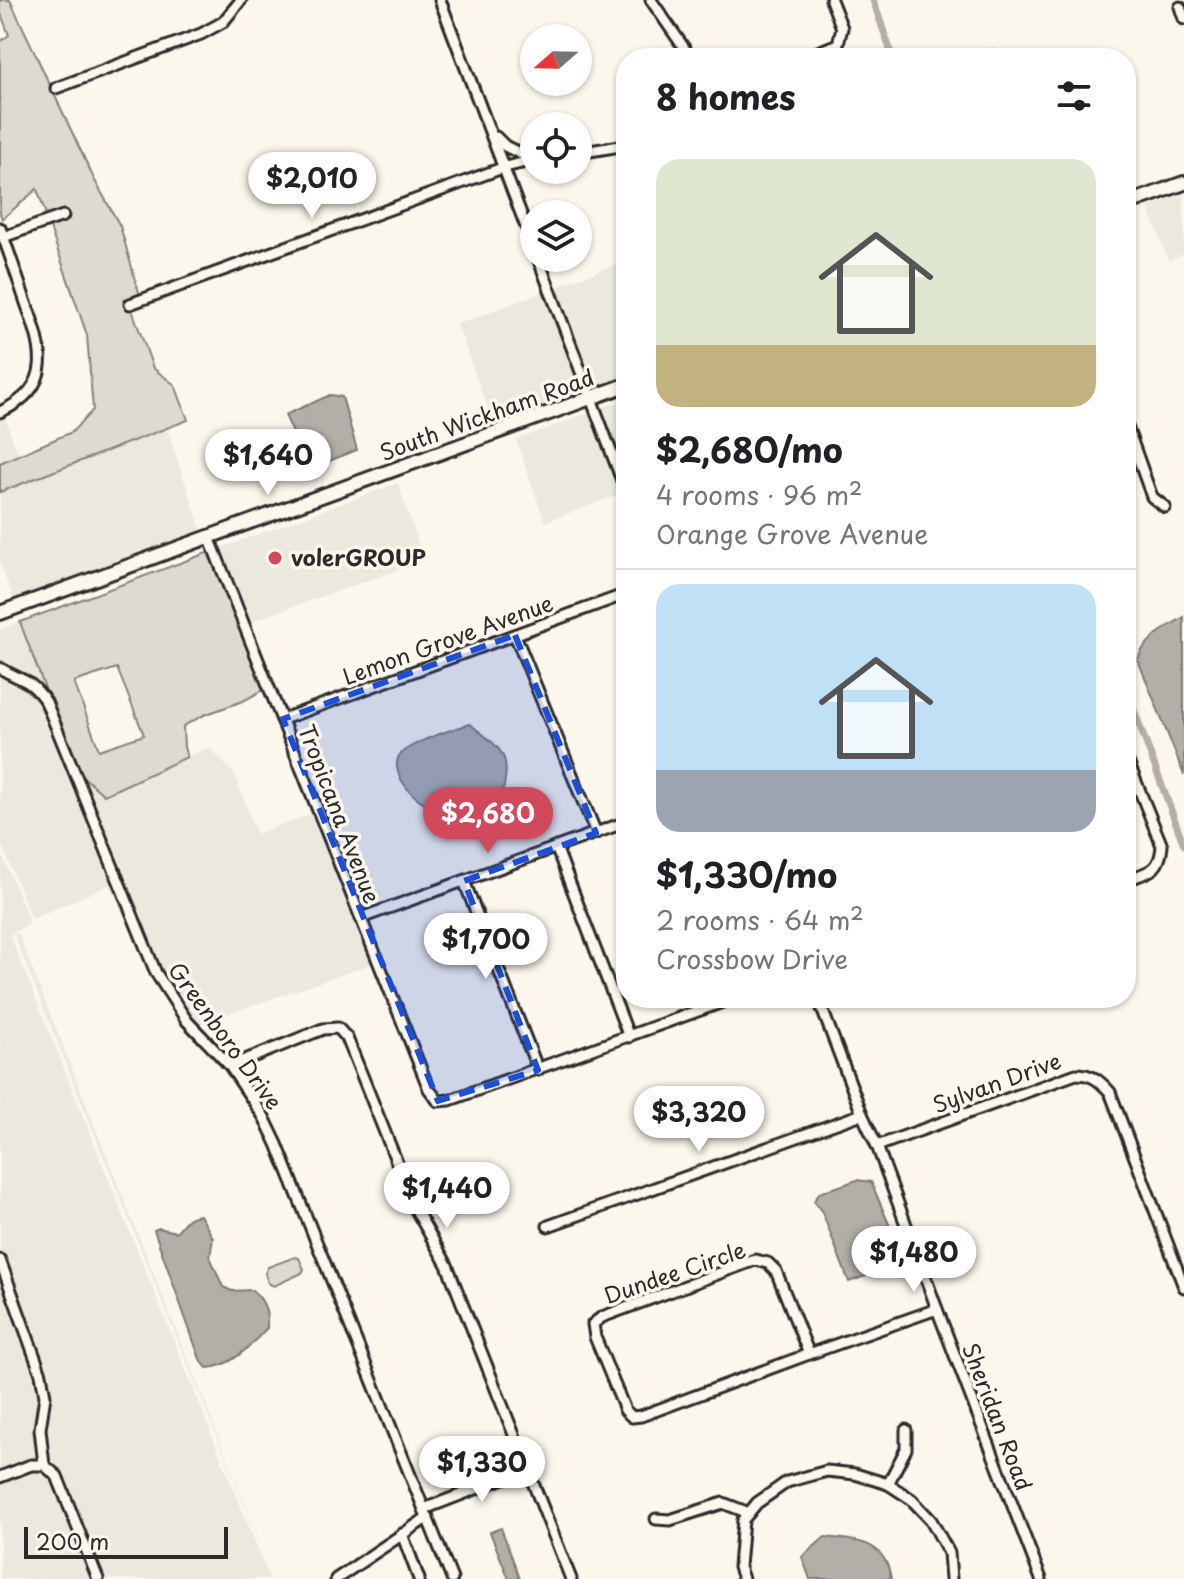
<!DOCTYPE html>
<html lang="en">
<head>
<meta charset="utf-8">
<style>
	body { margin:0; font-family:"Playpen Sans",sans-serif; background:#f2f2f2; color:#202124; height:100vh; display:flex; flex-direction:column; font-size:30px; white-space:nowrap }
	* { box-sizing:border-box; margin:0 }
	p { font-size:26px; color:#757577 }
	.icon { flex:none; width:44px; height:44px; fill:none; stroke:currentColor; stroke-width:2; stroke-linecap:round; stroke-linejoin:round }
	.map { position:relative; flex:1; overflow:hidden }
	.side { position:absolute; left:616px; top:48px; width:520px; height:960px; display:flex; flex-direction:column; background:#fff; border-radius:32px; box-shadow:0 2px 6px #0004 }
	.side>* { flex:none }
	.needle { width:52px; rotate:250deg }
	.buttons { position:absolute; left:520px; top:24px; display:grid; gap:16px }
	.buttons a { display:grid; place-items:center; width:72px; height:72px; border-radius:50%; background:#fff; box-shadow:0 2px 6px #0004; font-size:40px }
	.scale { position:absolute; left:24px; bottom:20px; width:204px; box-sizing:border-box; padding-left:8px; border:4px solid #2b2b2b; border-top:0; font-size:22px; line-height:28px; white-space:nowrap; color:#2b2b2b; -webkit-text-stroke:6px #fbf7ec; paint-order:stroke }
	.price { position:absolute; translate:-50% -68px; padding:0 18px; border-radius:28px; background:#fff; color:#222; font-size:26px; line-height:52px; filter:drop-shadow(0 2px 4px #0008) }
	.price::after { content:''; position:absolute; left:50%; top:48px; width:24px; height:18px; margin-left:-12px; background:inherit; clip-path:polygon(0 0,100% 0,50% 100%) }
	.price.on { background:#d1495b; color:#fff }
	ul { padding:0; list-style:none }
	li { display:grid; align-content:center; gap:16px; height:424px; padding:0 40px }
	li+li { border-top:2px solid #e0e0e0 }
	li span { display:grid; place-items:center; height:248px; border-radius:24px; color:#555 }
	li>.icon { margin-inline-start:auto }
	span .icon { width:144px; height:144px; fill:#fffc; stroke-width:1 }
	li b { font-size:34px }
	h2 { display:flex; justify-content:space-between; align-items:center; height:96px; padding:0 40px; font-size:34px }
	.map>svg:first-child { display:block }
	.built { fill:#ebe8de }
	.green { fill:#dddad0; stroke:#84827e; stroke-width:2; fill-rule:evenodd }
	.water { fill:#b1afa7; stroke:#7b7a75; stroke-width:2 }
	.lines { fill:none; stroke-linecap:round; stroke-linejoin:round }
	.canal { stroke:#b1afa7; stroke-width:7 }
	.minor-casing { stroke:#2b2b2b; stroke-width:15 }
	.major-casing { stroke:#2b2b2b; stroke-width:18 }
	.minor { stroke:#fbf7ec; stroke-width:9 }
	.major { stroke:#fbf7ec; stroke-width:12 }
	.marked { fill:#1d4ed8; fill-opacity:0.2; stroke:#1d4ed8; stroke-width:6; stroke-dasharray:16 10; stroke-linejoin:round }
	.poi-dot { fill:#d1495b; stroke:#fbf7ec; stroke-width:3 }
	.labels { text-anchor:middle; stroke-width:7; stroke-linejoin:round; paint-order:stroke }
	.street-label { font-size:22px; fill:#2b2b2b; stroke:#fbf7ec }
	.poi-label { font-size:22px; font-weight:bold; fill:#2b2b2b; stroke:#fbf7ec; text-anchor:start }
</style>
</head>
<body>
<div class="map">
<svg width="1184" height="1579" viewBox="0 0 1184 1579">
	<rect width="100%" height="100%" fill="#fbf7ec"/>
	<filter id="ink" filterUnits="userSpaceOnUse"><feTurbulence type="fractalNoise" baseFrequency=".0125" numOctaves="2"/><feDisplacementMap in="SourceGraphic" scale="16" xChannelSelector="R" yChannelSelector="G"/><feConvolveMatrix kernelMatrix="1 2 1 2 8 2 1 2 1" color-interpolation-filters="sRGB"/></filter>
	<g filter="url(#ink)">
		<g class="built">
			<path d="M1184 194V254L1168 260 1148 207Z"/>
			<path d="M626 261V377L591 390 553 288Z"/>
			<path d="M545 291 584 393 494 425 457 324Z"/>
			<path d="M626 399V479L599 409Z"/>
			<path d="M591 412 623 493 545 522 516 440Z"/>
			<path d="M4 415 19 456 0 463V416Z"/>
			<path d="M167 429 202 532 14 599 0 564V492Z"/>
			<path d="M398 483 424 561 243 624 215 550Z"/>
			<path d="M20 622 55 715 80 774 103 794 209 747 235 775 256 834 317 812 375 963 187 1028 160 987 109 885 32 919 0 841V629Z"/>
			<path d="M0 850 30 923 10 935 270 1579H0Z"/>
			<path d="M18 933 253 1524 263 1550 14 935Z"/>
		</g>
		<g class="green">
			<path d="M0 0H10L94 179 120 226 140 296 128 299 125 302 128 308 131 307 153 368 175 385 188 420 0 492V463L72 432 93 410 87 335 49 225 68 218 66 212 47 218 37 189 2 219 0 213V42L9 35 0 11Z"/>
			<path d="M215 550 267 688 243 701 204 715 183 726 184 747 187 757 104 795 80 774 55 715 20 622ZM117 668 144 735 99 750 74 682Z"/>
			<path d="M295 1257 299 1258 304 1269 302 1273 274 1286 268 1283 265 1273 268 1267Z"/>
		</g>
		<g class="water">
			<path d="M330 395 342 397 357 450 309 469 285 415Z"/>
			<path d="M1184 617V775L1138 660C1142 641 1168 626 1184 617Z"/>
			<path d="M470 724C501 749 514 755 501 797 465 810 426 820 402 781 398 774 395 766 398 758 404 744 456 728 470 724Z"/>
			<path d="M857 1180 871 1182 905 1262 849 1282 822 1212 814 1201 819 1193Z"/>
			<path d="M200 1215 213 1238 210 1257 223 1287 232 1291 252 1290C265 1301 268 1311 267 1328 251 1345 232 1367 207 1368L200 1359 154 1230 159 1228 176 1232C185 1223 186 1216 200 1215Z"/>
			<path d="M501 1528 520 1579H509L490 1532Z"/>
			<path d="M825 1537C858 1541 885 1540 891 1579H810L802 1557Z"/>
		</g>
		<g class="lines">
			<g class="canal">
				<path d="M873 0 893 58"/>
				<path d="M1126 689 1184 845"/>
			</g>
			<g class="minor-casing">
				<g id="minor">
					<path d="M440 0 534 248"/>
					<path d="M651 0 691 58"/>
					<path d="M1180 7 1184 19"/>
					<path d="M993 56 994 58"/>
					<path d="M803 58 838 44 842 28 831 0"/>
					<path d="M56 88 201 34 223 22 241 0"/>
					<path d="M496 137 505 146 533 160"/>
					<path d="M578 153 626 145"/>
					<path d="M0 228C9 252 17 276 25 300 42 347 57 386 0 412"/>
					<path d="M3 237 63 216"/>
					<path d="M538 258 626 491"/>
					<path d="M130 304 505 167 534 160"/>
					<path d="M1126 424 1152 497 1165 507"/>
					<path d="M209 537 429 1089 438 1101 450 1100 734 998"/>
					<path d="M515 635 596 833"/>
					<path d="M0 668C22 682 29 677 46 702L156 973 187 1021 230 1066 264 1117 277 1144 452 1579"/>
					<path d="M283 719 626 594"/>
					<path d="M1126 757 1162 846C1160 872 1148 872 1126 880"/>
					<path d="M556 847 629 1037"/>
					<path d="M464 881 538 1070"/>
					<path d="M361 918 626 822"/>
					<path d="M818 998 862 1114 877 1146 937 1309 1041 1579"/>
					<path d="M230 1066 323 1029 338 1028 347 1038 416 1210 447 1265 571 1579"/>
					<path d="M877 1146 1076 1074C1092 1074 1099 1080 1110 1092L1184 1287"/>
					<path d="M548 1226 862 1114"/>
					<path d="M0 1260 41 1374 45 1396 40 1429 44 1465"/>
					<path d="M755 1260 768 1263 776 1271 809 1354 641 1416 632 1417 625 1410 595 1337 593 1324 602 1317Z"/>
					<path d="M809 1354 937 1309"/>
					<path d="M0 1477 31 1465H44L57 1476 98 1579"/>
					<path d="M888 1484 906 1449V1430"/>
					<path d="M424 1509 527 1469"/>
					<path d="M656 1519 670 1520 723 1503 749 1513"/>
					<path d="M402 1534 419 1579"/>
					<path d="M336 1579 428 1517"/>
					<path d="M743 1579 739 1567 743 1520 757 1503 787 1482 827 1471 855 1474 888 1484 911 1499 931 1520 949 1553 951 1579"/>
				</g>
			</g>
			<g class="major-casing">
				<g id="major">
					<path d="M1126 204 1184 183"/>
					<path d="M0 613 626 385"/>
				</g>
			</g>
			<use href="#minor" class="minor"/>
			<use href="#major" class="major"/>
		</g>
	</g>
	<path class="marked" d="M515 635 596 833 464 881 538 1070 438 1101 283 719Z"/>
	<circle class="poi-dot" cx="275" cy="558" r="8"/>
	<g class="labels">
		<g class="street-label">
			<text transform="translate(487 415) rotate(-20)" y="8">South Wickham Road</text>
			<text transform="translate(448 640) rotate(-20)" y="8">Lemon Grove Avenue</text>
			<text transform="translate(339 814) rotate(69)" y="8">Tropicana Avenue</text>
			<text transform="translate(225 1036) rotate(54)" y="8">Greenboro Drive</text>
			<text transform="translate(997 1083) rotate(-20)" y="8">Sylvan Drive</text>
			<text transform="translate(675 1273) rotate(-19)" y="8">Dundee Circle</text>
			<text transform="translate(997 1417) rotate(69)" y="8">Sheridan Road</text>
		</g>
		<g class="poi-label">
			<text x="291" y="566">volerGROUP</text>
		</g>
	</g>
</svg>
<div class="buttons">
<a><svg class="needle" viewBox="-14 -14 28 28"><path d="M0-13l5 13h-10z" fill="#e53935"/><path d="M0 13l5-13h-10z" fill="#757577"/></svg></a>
<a><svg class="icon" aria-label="locate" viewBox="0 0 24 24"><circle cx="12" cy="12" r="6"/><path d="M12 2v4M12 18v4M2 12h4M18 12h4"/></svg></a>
<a><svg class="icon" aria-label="layers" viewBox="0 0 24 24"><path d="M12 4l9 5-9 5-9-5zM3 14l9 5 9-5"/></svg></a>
</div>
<div class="scale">200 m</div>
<b class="price" style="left:312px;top:220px">$2,010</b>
<b class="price" style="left:268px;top:497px">$1,640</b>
<b class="price on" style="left:488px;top:855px">$2,680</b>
<b class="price" style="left:486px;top:981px">$1,700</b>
<b class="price" style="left:699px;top:1154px">$3,320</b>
<b class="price" style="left:447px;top:1230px">$1,440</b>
<b class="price" style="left:914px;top:1294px">$1,480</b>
<b class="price" style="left:482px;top:1504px">$1,330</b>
<section class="side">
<h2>8 homes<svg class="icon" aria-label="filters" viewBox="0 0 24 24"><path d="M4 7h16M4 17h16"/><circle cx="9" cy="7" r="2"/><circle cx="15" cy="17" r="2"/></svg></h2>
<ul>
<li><span style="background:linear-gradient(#dfe7d0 75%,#c2b280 0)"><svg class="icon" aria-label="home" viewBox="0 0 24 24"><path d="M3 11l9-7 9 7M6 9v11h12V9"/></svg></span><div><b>$2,680/mo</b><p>4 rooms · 96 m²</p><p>Orange Grove Avenue</p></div></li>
<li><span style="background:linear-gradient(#bfe0f5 75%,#9aa5b1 0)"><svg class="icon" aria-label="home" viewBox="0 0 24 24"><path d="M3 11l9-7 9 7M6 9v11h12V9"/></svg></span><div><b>$1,330/mo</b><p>2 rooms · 64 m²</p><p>Crossbow Drive</p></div></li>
</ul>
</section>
</div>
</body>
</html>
